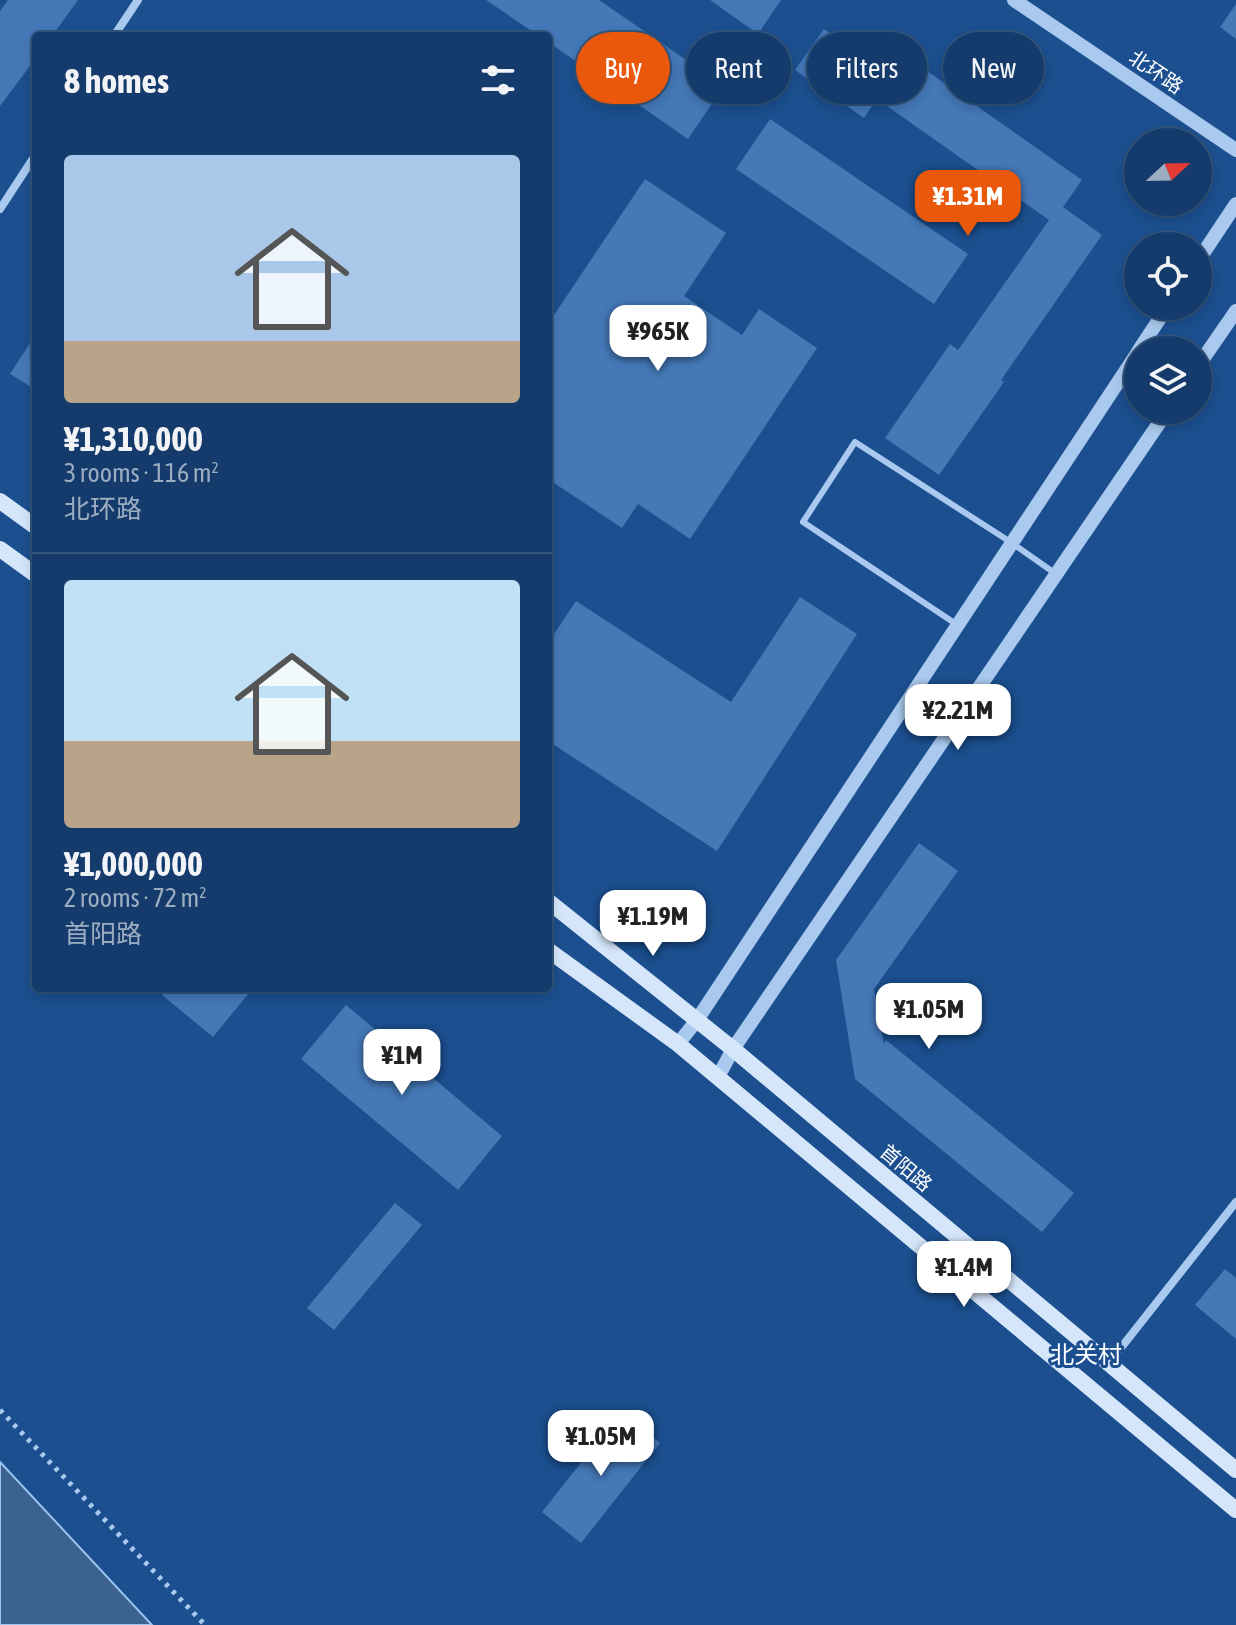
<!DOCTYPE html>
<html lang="en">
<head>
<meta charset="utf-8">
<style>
	body { margin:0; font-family:"Asap Condensed","Noto Sans SC",sans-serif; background:#1d4271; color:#f1f3f6; height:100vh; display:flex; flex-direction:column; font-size:30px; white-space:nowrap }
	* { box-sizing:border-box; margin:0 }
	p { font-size:26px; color:#9dadc1 }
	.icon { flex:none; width:44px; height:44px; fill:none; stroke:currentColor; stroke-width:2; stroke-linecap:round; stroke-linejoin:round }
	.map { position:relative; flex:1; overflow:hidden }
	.side { position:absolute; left:32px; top:32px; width:520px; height:960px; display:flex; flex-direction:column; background:#143b6b; border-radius:8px; box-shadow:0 4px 12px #0003,0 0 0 2px #33557e }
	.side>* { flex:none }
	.guide { position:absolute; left:576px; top:32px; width:540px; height:72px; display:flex; gap:16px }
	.needle { width:52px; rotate:68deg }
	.fabs { position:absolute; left:1124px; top:128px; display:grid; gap:16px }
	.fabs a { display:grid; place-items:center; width:88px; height:88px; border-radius:50%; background:#143b6b; box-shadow:0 4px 12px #0003,0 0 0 2px #33557e; font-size:40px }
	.price { position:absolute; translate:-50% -68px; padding:0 18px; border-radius:16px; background:#fff; color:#222; font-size:26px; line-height:52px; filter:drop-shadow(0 2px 4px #0008) }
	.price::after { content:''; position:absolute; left:50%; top:48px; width:24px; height:18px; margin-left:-12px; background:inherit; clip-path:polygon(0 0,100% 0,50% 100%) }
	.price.selected { background:#ea580c; color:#fff }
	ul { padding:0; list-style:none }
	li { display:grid; align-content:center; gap:16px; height:424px; padding:0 32px }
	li+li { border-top:2px solid #33557e }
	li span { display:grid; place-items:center; height:248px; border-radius:8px; color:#555 }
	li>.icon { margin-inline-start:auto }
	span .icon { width:144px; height:144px; fill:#fffc; stroke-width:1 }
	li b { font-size:34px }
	h2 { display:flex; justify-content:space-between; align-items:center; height:96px; padding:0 32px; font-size:34px }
	.pill { padding:0 28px; border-radius:36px; background:#143b6b; box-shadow:0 4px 12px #0003,0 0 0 2px #33557e; font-size:28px; line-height:72px }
	.pill.selected { background:#ea580c; color:#fff }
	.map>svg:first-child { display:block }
	.water { fill:#3c6290; stroke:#9cc4f0; stroke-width:2 }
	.building { fill:#4478b7 }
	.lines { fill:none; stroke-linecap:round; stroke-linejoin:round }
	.path { stroke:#a9c9ee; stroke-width:5; stroke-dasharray:4 6; stroke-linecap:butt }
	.service { stroke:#a9c9ee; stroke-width:6 }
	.minor { stroke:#a9c9ee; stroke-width:8 }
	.tertiary { stroke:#a9c9ee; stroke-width:14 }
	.secondary { stroke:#d6e6fa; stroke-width:16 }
	.labels { text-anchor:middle; stroke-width:6; stroke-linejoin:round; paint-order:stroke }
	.street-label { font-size:20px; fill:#fff; stroke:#1b4f8f }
	.quarter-label { font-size:24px; fill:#fff; stroke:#1b4f8f }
</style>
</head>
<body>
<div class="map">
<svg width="1236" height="1625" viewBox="0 0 1236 1625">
	<rect width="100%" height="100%" fill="#1b4f8f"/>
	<path class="water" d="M0 1462 152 1625H0Z"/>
	<g class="building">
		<path d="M8 0H78L52 36H36V58L0 106V11Z"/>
		<path d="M486 0H599L724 86 688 139 548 42V36H539Z"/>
		<path d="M710 0H781L758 34Z"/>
		<path d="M1236 4V39L1220 27Z"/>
		<path d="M824 29 891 77 906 56 1082 180 1063 207 1102 235 1001 380 1004 382 939 475 885 438 950 344 958 350 1049 220 877 99 864 118 795 70Z"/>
		<path d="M770 119 968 254 934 304 736 169Z"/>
		<path d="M645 179 726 233 684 296 742 335 759 309 817 348 690 539 638 504 622 528 548 479V324Z"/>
		<path d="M36 334V390L10 374Z"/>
		<path d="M800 597 857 634 717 851 548 741V643L576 601 731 702Z"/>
		<path d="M919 843 958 871 874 989 884 1044 886 1040 1074 1193 1042 1232 855 1079 836 960Z"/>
		<path d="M167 988H253L213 1037 162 995Z"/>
		<path d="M346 1005 502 1136 458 1190 301 1059Z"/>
		<path d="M395 1203 422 1225 334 1330 307 1308Z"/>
		<path d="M1225 1269 1236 1278V1339L1195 1305Z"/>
		<path d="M621 1412 660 1443 581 1543 542 1512Z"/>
	</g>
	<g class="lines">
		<path class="path" d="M0 1410 205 1625"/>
		<path class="service" d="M956 624 803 522 855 442 1012 543 1056 574"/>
		<g class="minor">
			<path d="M114 36 138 0"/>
			<path d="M0 209 36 154"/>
			<path d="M1109 1363 1236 1202"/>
		</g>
		<g class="tertiary">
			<path d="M1014 0 1236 150"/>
			<path d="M1198 261 1236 204"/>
			<path d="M1139 350 1168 306"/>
			<path d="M1198 366 1236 311"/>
			<path d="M678 1044 697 1020 1138 352"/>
			<path d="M718 1077 733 1049 1168 410"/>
		</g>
		<g class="secondary">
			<path d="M0 501 36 527"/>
			<path d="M0 549 36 575"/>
			<path d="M548 901 733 1049 1236 1470"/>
			<path d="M548 950 678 1044 1236 1510"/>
		</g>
	</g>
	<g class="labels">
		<g class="street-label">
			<text transform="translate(1156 72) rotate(34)" y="7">北环路</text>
			<text transform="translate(906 1168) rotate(40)" y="7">首阳路</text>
		</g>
		<g class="quarter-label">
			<text x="1086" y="1363">北关村</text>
		</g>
	</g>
</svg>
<div class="fabs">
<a><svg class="needle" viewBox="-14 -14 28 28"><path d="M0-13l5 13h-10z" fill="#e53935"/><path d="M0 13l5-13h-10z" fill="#9dadc1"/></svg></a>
<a><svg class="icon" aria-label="locate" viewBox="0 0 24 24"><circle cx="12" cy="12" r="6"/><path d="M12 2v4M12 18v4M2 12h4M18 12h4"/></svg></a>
<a><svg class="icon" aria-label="layers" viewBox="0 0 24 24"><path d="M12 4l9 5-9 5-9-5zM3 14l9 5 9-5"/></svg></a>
</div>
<b class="price selected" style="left:968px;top:238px">¥1.31M</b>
<b class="price" style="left:658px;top:373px">¥965K</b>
<b class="price" style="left:958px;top:752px">¥2.21M</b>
<b class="price" style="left:653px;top:958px">¥1.19M</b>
<b class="price" style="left:929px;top:1051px">¥1.05M</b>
<b class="price" style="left:402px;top:1097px">¥1M</b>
<b class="price" style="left:964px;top:1309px">¥1.4M</b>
<b class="price" style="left:601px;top:1478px">¥1.05M</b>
<div class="guide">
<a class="pill selected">Buy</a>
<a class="pill">Rent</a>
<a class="pill">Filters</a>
<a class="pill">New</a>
</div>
<section class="side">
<h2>8 homes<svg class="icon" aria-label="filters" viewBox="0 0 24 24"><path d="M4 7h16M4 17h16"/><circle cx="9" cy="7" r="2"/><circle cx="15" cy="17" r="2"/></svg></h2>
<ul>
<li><span style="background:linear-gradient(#a9c7e8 75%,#b9a48a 0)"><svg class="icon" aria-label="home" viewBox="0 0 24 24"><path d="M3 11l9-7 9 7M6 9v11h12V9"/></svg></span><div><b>¥1,310,000</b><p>3 rooms · 116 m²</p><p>北环路</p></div></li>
<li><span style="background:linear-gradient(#bfe0f5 65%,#b9a48a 0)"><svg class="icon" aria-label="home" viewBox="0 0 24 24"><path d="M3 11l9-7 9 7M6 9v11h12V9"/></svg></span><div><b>¥1,000,000</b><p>2 rooms · 72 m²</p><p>首阳路</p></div></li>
</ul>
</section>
</div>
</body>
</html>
